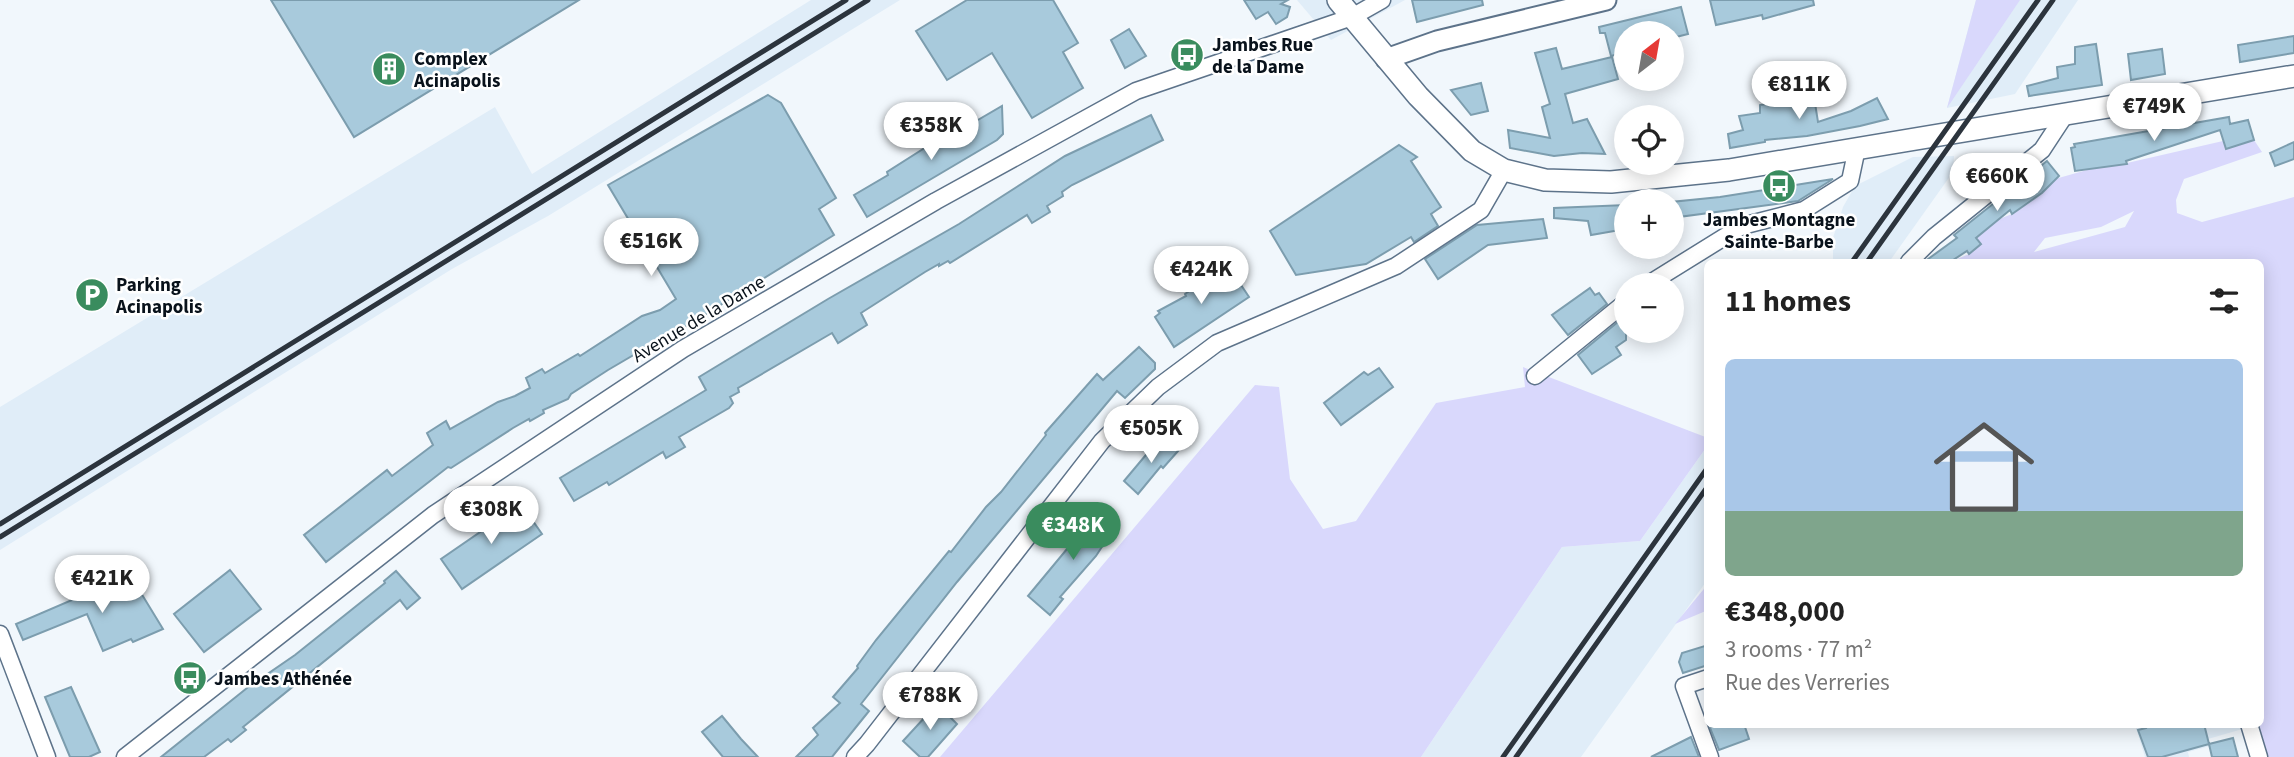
<!DOCTYPE html>
<html lang="en">
<head>
<meta charset="utf-8">
<style>
	body { margin:0; font-family:"Source Sans 3",sans-serif; background:#f6f6f6; color:#222; height:100vh; display:flex; flex-direction:column; font-size:26px; white-space:nowrap }
	* { box-sizing:border-box; margin:0 }
	p { font-size:23px; color:#767676 }
	.icon { flex:none; width:38px; height:38px; fill:none; stroke:currentColor; stroke-width:2; stroke-linecap:round; stroke-linejoin:round }
	.map { position:relative; flex:1; overflow:hidden }
	.panel { position:absolute; left:1704px; top:259px; width:560px; height:469px; display:flex; flex-direction:column; background:#fff; border-radius:10px; box-shadow:0 4px 18px #0003 }
	.panel>* { flex:none }
	.needle { width:46px; rotate:31deg }
	.buttons { position:absolute; left:1614px; top:21px; display:grid; gap:14px }
	.buttons a { display:grid; place-items:center; width:70px; height:70px; border-radius:50%; background:#fff; box-shadow:0 4px 18px #0003; font-size:35px }
	.price { position:absolute; translate:-50% -60px; padding:0 16px; border-radius:24px; background:#fff; color:#222; font-size:23px; line-height:46px; filter:drop-shadow(0 2px 4px #0008) }
	.price::after { content:''; position:absolute; left:50%; top:42px; width:21px; height:16px; margin-left:-10px; background:inherit; clip-path:polygon(0 0,100% 0,50% 100%) }
	.price.current { background:#3a8c5e; color:#fff }
	ul { padding:0; list-style:none }
	li { display:grid; align-content:center; gap:14px; height:371px; padding:0 21px }
	li span { display:grid; place-items:center; height:217px; border-radius:10px; color:#555 }
	li>.icon { margin-inline-start:auto }
	span .icon { width:126px; height:126px; fill:#fffc; stroke-width:1 }
	li b { font-size:30px }
	h2 { display:flex; justify-content:space-between; align-items:center; height:84px; padding:0 21px; font-size:30px }
	.map>svg:first-child { display:block }
	.built { fill:#e0edf8 }
	.green { fill:#d9d8fc; fill-rule:evenodd }
	.building { fill:#a8cadc; stroke:#7c9dae; stroke-width:2 }
	.lines { fill:none; stroke-linecap:round; stroke-linejoin:round }
	.minor-casing { stroke:#5d738a; stroke-width:19 }
	.tertiary-casing { stroke:#5d738a; stroke-width:23 }
	.secondary-casing { stroke:#5d738a; stroke-width:24 }
	.minor { stroke:#fff; stroke-width:16 }
	.tertiary { stroke:#fff; stroke-width:19 }
	.secondary { stroke:#fff; stroke-width:21 }
	.rail { stroke:#2c343d; stroke-width:5 }
	.labels { text-anchor:middle; stroke-width:5; stroke-linejoin:round; paint-order:stroke }
	.poi-label { font-size:19px; font-weight:bold; fill:#09121b; stroke:#fff; text-anchor:start }
	.street-label { font-size:19px; fill:#09121b; stroke:#fff }
</style>
</head>
<body>
<div class="map">
<svg width="2294" height="757" viewBox="0 0 2294 757">
	<rect width="100%" height="100%" fill="#f1f7fc"/>
	<g class="built">
		<path d="M811 0H900L548 216 452 269 0 550V407L495 107 532 174Z"/>
		<path d="M1297 0H1405L1331 40Z"/>
		<path d="M1976 0H2078L2015 94 1947 108Z"/>
		<path d="M1954 156 1953 172 1889 262H1833V238L1843 207 1855 186 1913 157Z"/>
		<path d="M1708 445V579L1581 757H1421L1562 547 1640 541Z"/>
		<path d="M2244 724 2246 728 2208 739 2210 746 2188 752 2189 757H2145L2135 725Z"/>
	</g>
	<g class="green">
		<path d="M1976 0H2020L1947 108Z"/>
		<path d="M2254 140 2262 152 2184 179 2176 200 2177 213 2202 222 2294 197V757H2264L2254 725 2261 724V262H1950L1969 254 1981 244 1976 238 1997 220 2012 214 2042 194 2055 179 2094 168 2127 163 2223 141 2226 149ZM2134 211 2125 227 2034 252 2045 238 2101 227Z"/>
		<path d="M1523 367 1708 438V445L1640 541 1562 547 1421 757H940L1255 385 1279 387 1290 479 1323 529 1356 521 1436 403 1525 387Z"/>
		<path d="M1708 584V610L1675 624Z"/>
	</g>
	<g class="building">
		<path d="M271 0H579L354 137Z"/>
		<path d="M967 0H1053L1078 43 1063 52 1083 88 1032 118 992 53 947 80 916 31Z"/>
		<path d="M1244 0H1288L1281 4 1290 7 1287 17 1276 24 1268 12 1256 19Z"/>
		<path d="M1412 0H1482L1483 5 1417 22Z"/>
		<path d="M1710 0H1813L1814 5 1763 19 1762 15 1716 25Z"/>
		<path d="M1681 7 1688 34 1672 38 1671 33H1626V52L1611 56 1605 33H1600L1599 27Z"/>
		<path d="M1129 29 1146 56 1125 68 1111 40Z"/>
		<path d="M2294 36V53L2240 62 2238 45Z"/>
		<path d="M2096 44 2102 85 2029 96 2027 86 2058 78 2057 67 2075 64V47Z"/>
		<path d="M1556 48 1562 69 1612 57 1618 79 1565 94 1573 123 1587 119 1605 154 1582 153 1554 156 1510 148 1508 130 1550 138 1542 107 1550 104 1535 53Z"/>
		<path d="M2162 49 2165 74 2131 80 2128 54Z"/>
		<path d="M1481 83 1488 111 1471 115 1451 90Z"/>
		<path d="M768 95 781 103 836 198 819 209 834 235 675 333 673 332 608 370 571 394 568 399 543 410 544 413 530 421 529 419 513 428 451 468 448 467 326 562 304 535 387 470 392 476 433 445 427 433 446 421 450 429 498 402 515 396 530 388 526 378 542 369 545 373 578 354 580 356 642 316 660 310 676 299 608 185Z"/>
		<path d="M1814 97 1818 122 1851 111 1877 98 1888 119 1860 126 1807 136 1765 140V142L1730 148 1728 134 1743 130 1739 116 1760 113V105Z"/>
		<path d="M1002 106 1003 134 997 140 867 217 854 195 888 175 887 172 945 135 947 138Z"/>
		<path d="M1151 115 1163 140 1072 185 1062 192 1063 196 1047 206 1050 212 1032 223 1027 215 950 263 948 261 939 266V264L925 272 861 313 867 325 838 343 832 333 738 388 739 392 730 397 733 403 729 408 679 437 685 447 666 458 663 452 609 485 607 482 574 501 560 478 706 390 699 377 828 299 959 224 1065 156Z"/>
		<path d="M2229 117 2230 124 2248 120 2254 140 2226 149 2220 130 2126 161 2127 164 2075 171 2071 148 2075 147 2074 144Z"/>
		<path d="M2294 142V159L2275 166 2270 153Z"/>
		<path d="M1399 145 1417 157 1411 161 1441 207 1431 214 1438 226 1414 242 1411 237 1366 264 1296 275 1270 231Z"/>
		<path d="M2047 161 2059 176 2042 193 2012 214 2010 210 1976 238 1981 244 1969 254 1967 251 1950 262H1924L1957 238 1954 235Z"/>
		<path d="M1833 179 1798 201 1671 218V202L1720 197Z"/>
		<path d="M1626 205V229L1591 235 1588 221 1554 218V208Z"/>
		<path d="M1543 219 1547 238 1488 245 1438 279 1425 259 1477 225Z"/>
		<path d="M1229 267 1249 297 1174 347 1155 317 1160 313 1158 311 1186 296 1185 294 1198 285 1223 269 1224 270Z"/>
		<path d="M1590 288 1595 295 1599 293 1607 304 1568 335 1552 315Z"/>
		<path d="M1619 321 1626 330V340L1616 347 1621 355 1592 374 1578 355Z"/>
		<path d="M1139 347 1155 363V369L1125 398 1117 391 957 582 861 704 869 711 832 757H796L818 735 813 728 840 703 833 697 858 668 857 666 876 640 949 551 951 552 986 507 1001 492 1046 435 1045 433 1097 374 1103 380Z"/>
		<path d="M1379 368 1393 387 1341 425 1324 403 1364 372 1368 375Z"/>
		<path d="M1161 437 1178 451 1163 468 1161 466 1138 494 1124 481Z"/>
		<path d="M521 504 542 534 462 589 441 559Z"/>
		<path d="M1101 508 1118 522 1096 556 1060 597 1063 599 1050 615 1028 596Z"/>
		<path d="M230 570 261 609 204 652 174 614Z"/>
		<path d="M396 571 420 598 407 609 400 600 243 727 246 730 231 742 228 739 204 757H161L247 688 295 655 385 583 384 581Z"/>
		<path d="M130 575 163 629 133 642 131 639 103 651 87 614 23 640 16 624Z"/>
		<path d="M1708 645V665L1683 673 1679 662 1682 653Z"/>
		<path d="M71 687 100 752 89 757H70L45 697Z"/>
		<path d="M937 704 957 724 928 757H920L903 741Z"/>
		<path d="M722 716 741 739 758 757H723L702 732Z"/>
		<path d="M1717 724H1744L1749 739 1719 750 1710 728Z"/>
		<path d="M2145 724H2204L2209 744 2233 738 2238 757H2212L2209 744 2162 757H2148L2138 730 2146 728Z"/>
		<path d="M1691 737 1699 757H1651Z"/>
	</g>
	<g class="lines">
		<g class="minor-casing">
			<g id="minor">
				<path d="M1909 262 1934 237 2042 150 2065 115"/>
				<path d="M1647 285 1742 226 1804 210 1850 181 1857 148"/>
				<path d="M1535 376 1626 302"/>
				<path d="M0 634 47 757"/>
				<path d="M1708 678 1684 686 1710 757"/>
				<path d="M2249 724 2259 757"/>
				<path d="M125 757 433 515 683 349 936 201 1136 91 1352 17 1382 0"/>
				<path d="M855 757 867 744 1102 441 1158 387 1217 343 1396 266 1481 210 1504 170"/>
			</g>
		</g>
		<g class="tertiary-casing">
			<path id="tertiary" d="M1386 59 1437 41 1606 0"/>
		</g>
		<g class="secondary-casing">
			<path id="secondary" d="M1338 0 1418 96 1472 151 1504 170 1545 180 1611 182 1729 170 2294 76"/>
		</g>
		<use href="#minor" class="minor"/>
		<use href="#tertiary" class="tertiary"/>
		<use href="#secondary" class="secondary"/>
		<g class="rail">
			<path d="M1852 262 2038 0"/>
			<path d="M1867 262 2053 0"/>
			<path d="M0 524 846 0"/>
			<path d="M0 537 868 0"/>
			<path d="M1503 757 1708 467"/>
			<path d="M1516 757 1708 486"/>
		</g>
	</g>
	<defs>
		<g id="bus-disc" transform="scale(1.75)"><circle r="9.5" fill="#3a8c5e" stroke="#fff"/><path d="M-5-6H5V4H4V6H2V4H-2V6H-4V4H-5ZM-3.5-4V0h7V-4ZM-3.5 1.2v1.5H-2V1.2ZM2 1.2v1.5H3.5V1.2Z" fill="#fff"/></g>
		<g id="building-disc" transform="scale(1.75)"><circle r="9.5" fill="#3a8c5e" stroke="#fff"/><path d="M-4-6H4V6H1V3H-1V6H-4ZM-2.5-4.3h1.7v1.8h-1.7ZM.8-4.3h1.7v1.8H.8ZM-2.5-1h1.7V.8h-1.7ZM.8-1h1.7V.8H.8Z" fill="#fff"/></g>
		<g id="parking-disc" transform="scale(1.75)"><circle r="9.5" fill="#3a8c5e" stroke="#fff"/><path d="M-3.5-5.5H1a3.5 3.5 0 0 1 0 7H-1V5.5H-3.5ZM-1-3.4V-.6H.8a1.4 1.4 0 0 0 0-2.8Z" fill="#fff"/></g>
	</defs>
	<g fill-rule="evenodd">
		<use href="#bus-disc" x="1187" y="55"/>
		<use href="#building-disc" x="389" y="69"/>
		<use href="#bus-disc" x="1779" y="186"/>
		<use href="#parking-disc" x="92" y="295"/>
		<use href="#bus-disc" x="190" y="678"/>
	</g>
	<g class="labels">
		<g class="poi-label">
			<text x="1212" y="51">Jambes Rue<tspan x="1212" dy="22">de la Dame</tspan></text>
			<text x="414" y="65">Complex<tspan x="414" dy="22">Acinapolis</tspan></text>
			<text x="1779" y="226" text-anchor="middle">Jambes Montagne<tspan x="1779" dy="22">Sainte-Barbe</tspan></text>
			<text x="116" y="291">Parking<tspan x="116" dy="22">Acinapolis</tspan></text>
			<text x="214" y="685">Jambes Athénée</text>
		</g>
		<g class="street-label">
			<text transform="translate(698 318) rotate(-31)" y="7">Avenue de la Dame</text>
		</g>
	</g>
</svg>
<div class="buttons">
<a><svg class="needle" viewBox="-14 -14 28 28"><path d="M0-13l5 13h-10z" fill="#e53935"/><path d="M0 13l5-13h-10z" fill="#767676"/></svg></a>
<a><svg class="icon" aria-label="locate" viewBox="0 0 24 24"><circle cx="12" cy="12" r="6"/><path d="M12 2v4M12 18v4M2 12h4M18 12h4"/></svg></a>
<a>+</a>
<a>−</a>
</div>
<b class="price" style="left:1799px;top:121px">€811K</b>
<b class="price" style="left:2154px;top:143px">€749K</b>
<b class="price" style="left:931px;top:162px">€358K</b>
<b class="price" style="left:1997px;top:213px">€660K</b>
<b class="price" style="left:651px;top:278px">€516K</b>
<b class="price" style="left:1201px;top:306px">€424K</b>
<b class="price" style="left:1151px;top:465px">€505K</b>
<b class="price" style="left:491px;top:546px">€308K</b>
<b class="price current" style="left:1073px;top:562px">€348K</b>
<b class="price" style="left:102px;top:615px">€421K</b>
<b class="price" style="left:930px;top:732px">€788K</b>
<section class="panel">
<h2>11 homes<svg class="icon" aria-label="filters" viewBox="0 0 24 24"><path d="M4 7h16M4 17h16"/><circle cx="9" cy="7" r="2"/><circle cx="15" cy="17" r="2"/></svg></h2>
<ul>
<li><span style="background:linear-gradient(#a9c7e8 70%,#7fa58c 0)"><svg class="icon" aria-label="home" viewBox="0 0 24 24"><path d="M3 11l9-7 9 7M6 9v11h12V9"/></svg></span><div><b>€348,000</b><p>3 rooms · 77 m²</p><p>Rue des Verreries</p></div></li>
</ul>
</section>
</div>
</body>
</html>
